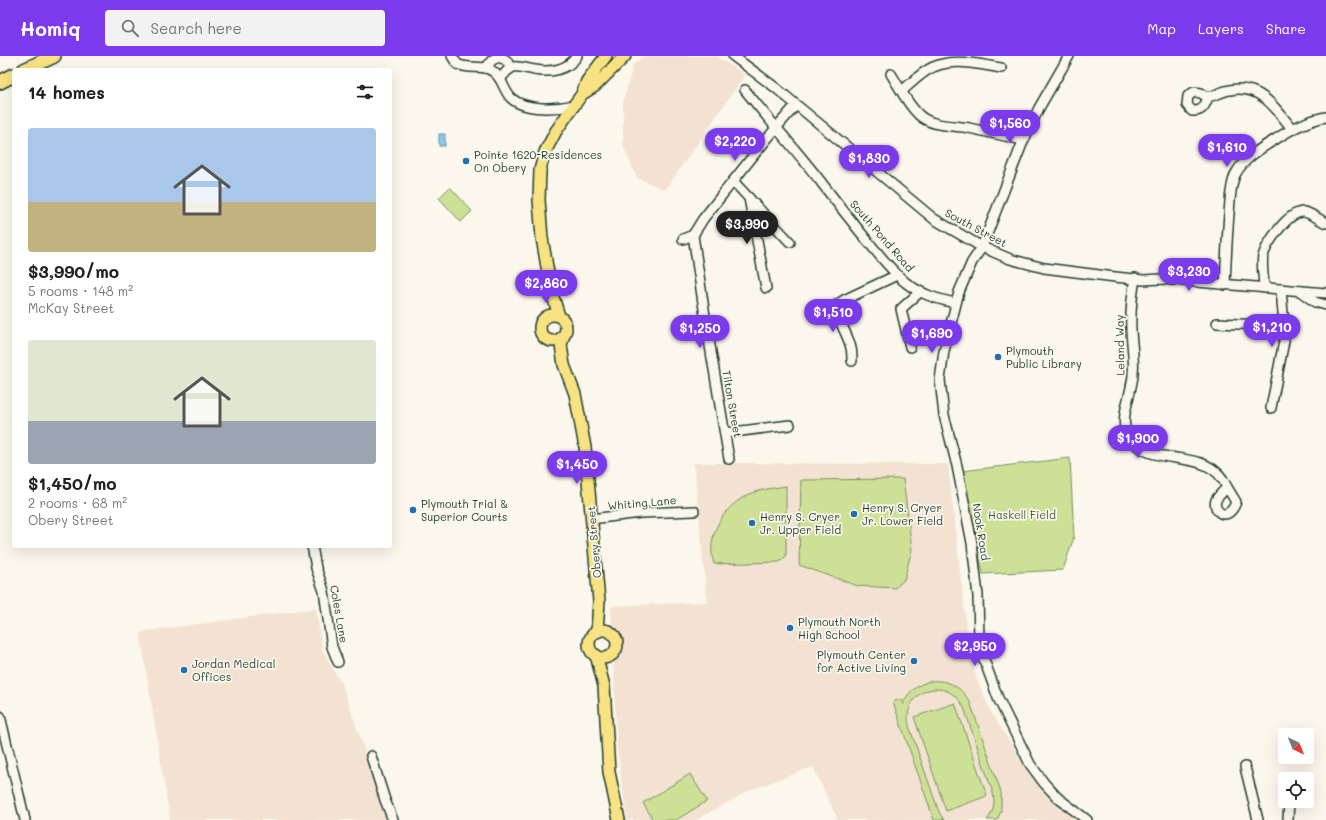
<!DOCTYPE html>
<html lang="en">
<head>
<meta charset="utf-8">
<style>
	body { margin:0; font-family:Mali,sans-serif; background:#f2f2f2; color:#202124; height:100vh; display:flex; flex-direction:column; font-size:15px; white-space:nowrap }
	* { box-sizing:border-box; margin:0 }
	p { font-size:13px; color:#757577 }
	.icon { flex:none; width:22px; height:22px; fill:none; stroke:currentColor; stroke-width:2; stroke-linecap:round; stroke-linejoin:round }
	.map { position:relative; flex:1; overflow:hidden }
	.details { position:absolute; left:12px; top:12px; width:380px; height:480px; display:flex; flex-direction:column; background:#fff; border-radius:4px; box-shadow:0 4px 16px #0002 }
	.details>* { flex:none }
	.needle { width:26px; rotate:137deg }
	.buttons { position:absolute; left:1278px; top:672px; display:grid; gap:8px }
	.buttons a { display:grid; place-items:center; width:36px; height:36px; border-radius:4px; background:#fff; box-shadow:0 4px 16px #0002; font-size:20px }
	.price { position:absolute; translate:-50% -34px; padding:0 9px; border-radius:14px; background:#7c3aed; color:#fff; font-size:13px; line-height:26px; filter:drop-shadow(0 1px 2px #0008) }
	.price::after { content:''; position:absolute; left:50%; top:24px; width:12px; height:9px; margin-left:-6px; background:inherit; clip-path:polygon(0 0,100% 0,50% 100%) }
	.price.on { background:#222; color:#fff }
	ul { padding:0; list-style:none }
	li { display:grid; align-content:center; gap:8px; height:212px; padding:0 16px }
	li span { display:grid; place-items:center; height:124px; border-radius:4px; color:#555 }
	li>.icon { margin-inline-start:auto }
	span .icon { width:72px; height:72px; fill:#fffc; stroke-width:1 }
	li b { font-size:17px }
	h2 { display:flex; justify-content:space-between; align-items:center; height:48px; padding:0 16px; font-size:17px }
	header { display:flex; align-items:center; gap:24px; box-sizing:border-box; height:56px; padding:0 20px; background:#7c3aed; color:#fff }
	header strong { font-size:19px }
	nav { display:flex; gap:22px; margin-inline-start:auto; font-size:14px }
	.search { width:280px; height:36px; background:#f2f2f2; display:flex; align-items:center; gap:10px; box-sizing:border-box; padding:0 14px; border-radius:4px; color:#757577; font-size:15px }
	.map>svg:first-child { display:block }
	.built { fill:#f3e2d1 }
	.green { fill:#cde196; stroke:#768f65 }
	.water { fill:#8dc9ed; stroke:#6191a3 }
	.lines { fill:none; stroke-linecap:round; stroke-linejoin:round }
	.minor-casing { stroke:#1f3d34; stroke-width:12 }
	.major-casing { stroke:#1f3d34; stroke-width:14 }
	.highway-casing { stroke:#1f3d34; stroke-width:16 }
	.minor { stroke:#fbf7ec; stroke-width:9 }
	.major { stroke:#f8e281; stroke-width:11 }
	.highway { stroke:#f8e281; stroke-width:13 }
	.poi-dot { fill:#1f6fb2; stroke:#fbf7ec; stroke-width:1.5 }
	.labels { text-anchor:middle; stroke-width:3.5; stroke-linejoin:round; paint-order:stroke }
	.poi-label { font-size:11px; fill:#1f3d34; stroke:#fbf7ec; text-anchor:start }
	.street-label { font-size:11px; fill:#1f3d34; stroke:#fbf7ec }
	.park-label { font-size:11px; fill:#425e48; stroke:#fbf7ec }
</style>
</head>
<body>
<header>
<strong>Homiq</strong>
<div class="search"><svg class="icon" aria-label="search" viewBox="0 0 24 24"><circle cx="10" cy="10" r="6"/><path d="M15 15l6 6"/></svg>Search here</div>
<nav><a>Map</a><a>Layers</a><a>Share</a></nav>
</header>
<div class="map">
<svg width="1326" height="764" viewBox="0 0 1326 764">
	<rect width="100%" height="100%" fill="#fbf7ec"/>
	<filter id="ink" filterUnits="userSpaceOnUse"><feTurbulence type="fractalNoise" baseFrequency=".025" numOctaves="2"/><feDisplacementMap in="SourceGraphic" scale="8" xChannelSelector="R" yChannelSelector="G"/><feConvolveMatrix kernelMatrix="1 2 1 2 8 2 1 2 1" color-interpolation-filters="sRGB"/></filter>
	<g filter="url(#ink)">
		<g class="built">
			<path d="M644 0H716L745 19 665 134 637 122 623 90V47L633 9Z"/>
			<path d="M694 407 948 408 969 594 977 624 990 654 1008 683 1034 722 1049 739 1064 753 1080 764H838L813 711 750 734 696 764H627L617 691 611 550 707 546Z"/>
			<path d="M316 552 322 593 342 629 389 764H170L140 576Z"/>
		</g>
		<g class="green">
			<path d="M450 131 472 155 461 166 439 142Z"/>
			<path d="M1070 402 1074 481 1063 514 983 518 962 415Z"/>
			<path d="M903 423 912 493 904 524 895 532 858 530 799 509 801 424Z"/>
			<path d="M786 430V500L780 506 714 508C705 480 724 449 750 438 762 433 774 432 786 430Z"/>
			<path d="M930 625C948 623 961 631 970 646L1001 736V755L997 764H987C994 756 995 747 993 737L964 652C948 618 901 633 909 670L939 756 944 764H934L893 646 901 643 903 649C907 636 917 629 930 625Z"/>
			<path d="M955 647 987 740 946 755 914 661Z"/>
			<path d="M690 718 707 745 676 764H653L643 747Z"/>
		</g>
		<rect class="water" x="439" y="78" width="6" height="12"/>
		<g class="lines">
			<g class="minor-casing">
				<g id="minor">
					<path d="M452 0 457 8C474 16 487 4 500 23L507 15 513 11C520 10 527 13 535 14 550 17 568 14 577 0"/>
					<path d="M733 0 776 32 934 163 982 191 1010 203 1044 212 1115 221 1143 224 1161 223 1326 237"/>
					<path d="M1069 0 1039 52 1022 88 982 191 972 206 959 236 944 295 940 324 944 359 957 410 972 487 978 540 979 583 983 601 998 642 1030 708 1044 727 1058 742 1087 764"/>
					<path d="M486 12 492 4 499 1 506 4 511 12"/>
					<path d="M891 18C900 32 907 48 919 59 932 71 953 69 969 72 987 76 1005 80 1023 84"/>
					<path d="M500 23C504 30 506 37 511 42 525 55 557 53 575 49"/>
					<path d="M745 34C770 65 796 94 821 126 837 147 853 167 870 188 881 201 892 215 905 226 920 238 937 243 955 247"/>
					<path d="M902 35C910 28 917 21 926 15 948 0 977 8 1001 12"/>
					<path d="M1208 41C1205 49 1203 56 1192 55L1187 49 1188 40 1194 36 1201 37 1207 41C1215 40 1222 35 1230 34 1260 28 1276 52 1292 73"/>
					<path d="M733 125 790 186"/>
					<path d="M749 142 766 232"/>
					<path d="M693 179 705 260 729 403"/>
					<path d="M683 183 693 179 703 163 753 100 776 72 796 49"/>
					<path d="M1135 222C1132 240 1130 256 1131 274 1132 294 1136 312 1131 331 1128 347 1119 367 1129 381 1152 415 1209 388 1227 431 1224 435 1218 440 1216 444 1212 455 1228 468 1236 446L1227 431"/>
					<path d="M1225 229C1226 205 1227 182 1229 158 1230 146 1230 131 1235 119 1243 103 1261 92 1276 83 1291 73 1308 64 1326 61"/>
					<path d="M1264 232C1264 222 1261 210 1263 200 1267 187 1288 155 1304 156 1311 157 1320 164 1326 167"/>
					<path d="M1300 235 1315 246 1326 249"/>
					<path d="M1217 267 1284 270"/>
					<path d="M910 291 901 253 920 236"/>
					<path d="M852 305C852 300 852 296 851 292 847 275 837 267 838 248L844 244 897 219"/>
					<path d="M1271 352 1284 285V270L1281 233"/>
					<path d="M725 377 790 369"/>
					<path d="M591 463 641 457 694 455"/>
					<path d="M312 490 316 512 324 535 332 591 338 606"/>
					<path d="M0 660 25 764"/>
					<path d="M371 700 385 744 393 764"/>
					<path d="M1245 711 1258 764"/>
					<path d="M1288 764 1289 745"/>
				</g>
			</g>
			<g class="major-casing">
				<g id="major">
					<path d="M582 38 595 30 625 0"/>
					<circle cx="553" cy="272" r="13"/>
					<path d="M559 260 551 234 542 182 539 144 540 114 545 96 556 75 582 38 587 25 606 0"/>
					<path d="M564 279 561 289 564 309 575 338 585 391 599 545 597 576"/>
					<circle cx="603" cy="588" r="14"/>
					<path d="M596 599 604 630 609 716 619 764"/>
				</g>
			</g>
			<g class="highway-casing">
				<g id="highway">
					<path d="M24 14 54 0"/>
					<path d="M0 26 14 19"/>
				</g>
			</g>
			<use href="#minor" class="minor"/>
			<use href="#major" class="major"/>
			<use href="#highway" class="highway"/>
		</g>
	</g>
	<g class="poi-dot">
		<circle cx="466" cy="105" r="4"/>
		<circle cx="998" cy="301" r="4"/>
		<circle cx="413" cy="454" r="4"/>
		<circle cx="854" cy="458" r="4"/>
		<circle cx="752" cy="467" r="4"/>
		<circle cx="790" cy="572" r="4"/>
		<circle cx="914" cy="605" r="4"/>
		<circle cx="184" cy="614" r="4"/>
	</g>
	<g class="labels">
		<g class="poi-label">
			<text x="474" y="103">Pointe 1620-Residences<tspan x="474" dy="13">On Obery</tspan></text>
			<text x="1006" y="299">Plymouth<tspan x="1006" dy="13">Public Library</tspan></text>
			<text x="421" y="452">Plymouth Trial &amp;<tspan x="421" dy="13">Superior Courts</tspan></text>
			<text x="862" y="456">Henry S. Cryer<tspan x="862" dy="13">Jr. Lower Field</tspan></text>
			<text x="760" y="465">Henry S. Cryer<tspan x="760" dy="13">Jr. Upper Field</tspan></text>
			<text x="798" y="570">Plymouth North<tspan x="798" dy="13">High School</tspan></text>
			<text x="906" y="603" text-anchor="end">Plymouth Center<tspan x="906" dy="13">for Active Living</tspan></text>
			<text x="192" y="612">Jordan Medical<tspan x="192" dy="13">Offices</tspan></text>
		</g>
		<g class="street-label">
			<text transform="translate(976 172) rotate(28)" y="4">South Street</text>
			<text transform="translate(882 180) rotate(49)" y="4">South Pond Road</text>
			<text transform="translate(1120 289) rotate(-91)" y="4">Leland Way</text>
			<text transform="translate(732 348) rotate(80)" y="4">Tilton Street</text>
			<text transform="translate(642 447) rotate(-5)" y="4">Whiting Lane</text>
			<text transform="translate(981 476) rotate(81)" y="4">Nook Road</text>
			<text transform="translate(594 486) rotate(-95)" y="4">Obery Street</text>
			<text transform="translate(339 558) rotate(80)" y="4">Coles Lane</text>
		</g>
		<g class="park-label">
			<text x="1022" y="463">Haskell Field</text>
		</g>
	</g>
</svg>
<div class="buttons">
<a><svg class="needle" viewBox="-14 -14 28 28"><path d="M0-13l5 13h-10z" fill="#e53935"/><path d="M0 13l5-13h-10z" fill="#757577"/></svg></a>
<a><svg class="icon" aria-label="locate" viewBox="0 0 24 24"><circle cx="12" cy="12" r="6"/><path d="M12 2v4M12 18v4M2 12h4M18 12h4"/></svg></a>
</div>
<b class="price" style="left:1010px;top:88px">$1,560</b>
<b class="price" style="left:735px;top:106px">$2,220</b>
<b class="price" style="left:1227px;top:112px">$1,610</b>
<b class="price" style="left:869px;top:123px">$1,830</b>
<b class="price on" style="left:747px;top:189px">$3,990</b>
<b class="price" style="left:1189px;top:236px">$3,230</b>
<b class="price" style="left:546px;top:248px">$2,860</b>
<b class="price" style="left:833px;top:277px">$1,510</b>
<b class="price" style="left:1272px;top:292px">$1,210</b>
<b class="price" style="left:700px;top:293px">$1,250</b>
<b class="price" style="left:932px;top:298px">$1,690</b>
<b class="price" style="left:1138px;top:403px">$1,900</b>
<b class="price" style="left:577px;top:429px">$1,450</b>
<b class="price" style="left:975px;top:611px">$2,950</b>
<section class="details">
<h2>14 homes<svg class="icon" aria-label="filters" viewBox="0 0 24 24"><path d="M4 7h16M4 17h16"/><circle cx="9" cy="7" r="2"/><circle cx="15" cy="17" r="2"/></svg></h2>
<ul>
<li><span style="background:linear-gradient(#a9c7e8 60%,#c2b280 0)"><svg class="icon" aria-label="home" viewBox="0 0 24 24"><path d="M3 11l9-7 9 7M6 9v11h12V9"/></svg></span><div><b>$3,990/mo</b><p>5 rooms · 148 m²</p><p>McKay Street</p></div></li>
<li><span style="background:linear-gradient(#dfe7d0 65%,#9aa5b1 0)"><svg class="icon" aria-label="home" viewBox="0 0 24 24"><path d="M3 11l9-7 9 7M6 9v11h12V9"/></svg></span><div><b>$1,450/mo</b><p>2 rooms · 68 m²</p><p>Obery Street</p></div></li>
</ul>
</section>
</div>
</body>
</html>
